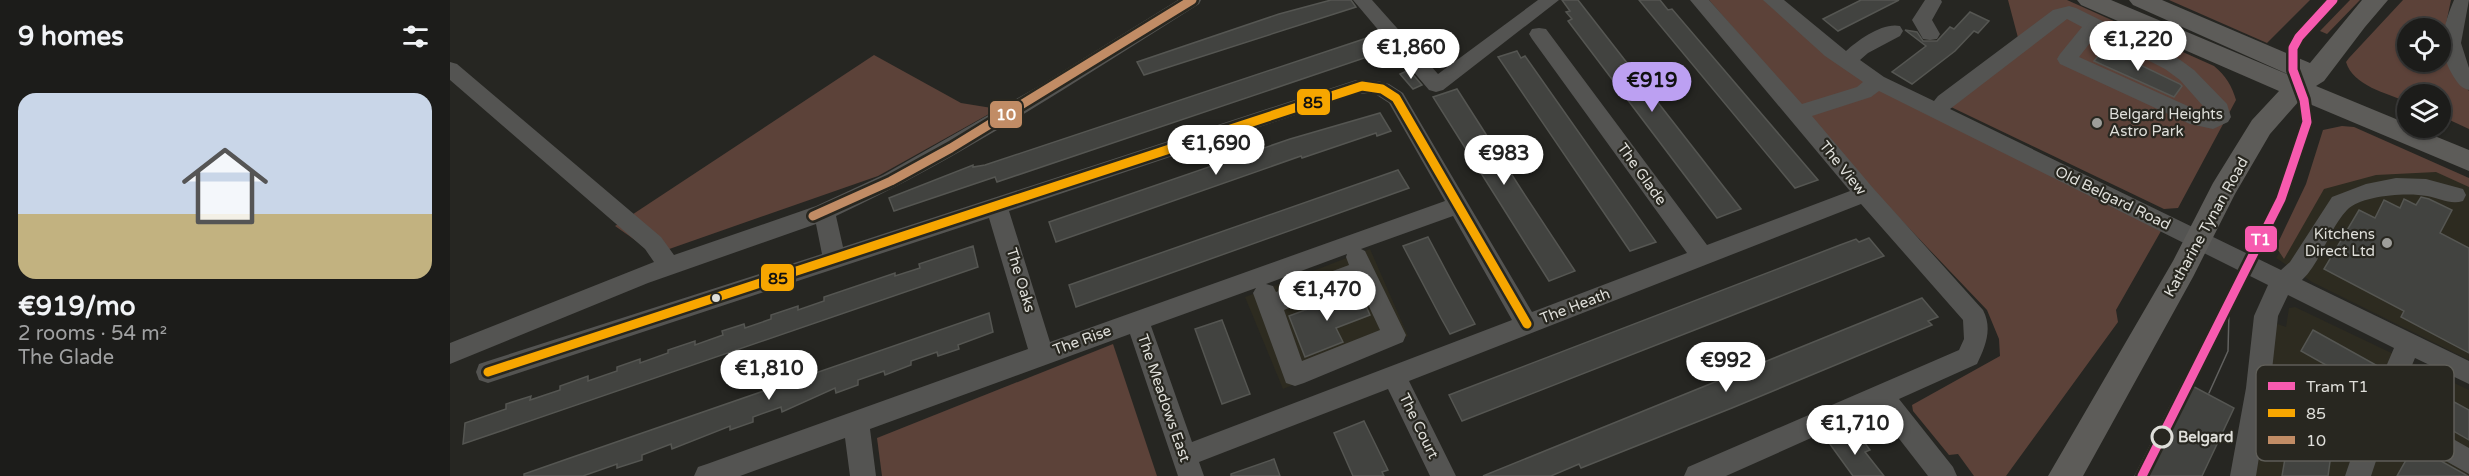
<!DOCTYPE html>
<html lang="en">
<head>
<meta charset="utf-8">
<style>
	body { margin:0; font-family:"Varela Round",sans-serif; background:#292927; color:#f1f3f6; height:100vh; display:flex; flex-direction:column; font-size:22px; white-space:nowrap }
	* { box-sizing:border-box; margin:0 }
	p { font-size:20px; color:#a0a1a2 }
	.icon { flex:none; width:33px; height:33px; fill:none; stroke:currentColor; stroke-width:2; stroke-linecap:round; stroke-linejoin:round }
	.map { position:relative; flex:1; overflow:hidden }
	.panel { display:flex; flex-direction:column; background:#1c1c1a; width:450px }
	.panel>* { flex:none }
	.fabs { position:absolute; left:1947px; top:18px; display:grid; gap:12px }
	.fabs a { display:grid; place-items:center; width:54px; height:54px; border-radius:50%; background:#1c1c1a; box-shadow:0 2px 4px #0004,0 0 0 2px #3a3a39; font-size:30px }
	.price { position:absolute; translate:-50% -51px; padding:0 14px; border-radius:21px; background:#fff; color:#222; font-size:20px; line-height:39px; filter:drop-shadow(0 2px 3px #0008) }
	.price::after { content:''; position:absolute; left:50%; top:36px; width:18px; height:14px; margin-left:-9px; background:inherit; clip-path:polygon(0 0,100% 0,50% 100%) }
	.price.on { background:#bca0f2; color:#111 }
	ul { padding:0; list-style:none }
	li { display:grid; align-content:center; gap:12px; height:318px; padding:0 18px }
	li+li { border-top:2px solid #3a3a39 }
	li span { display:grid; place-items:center; height:186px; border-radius:18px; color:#555 }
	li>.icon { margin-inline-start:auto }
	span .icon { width:108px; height:108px; fill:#fffc; stroke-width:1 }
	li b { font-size:26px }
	h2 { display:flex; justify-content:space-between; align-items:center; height:72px; padding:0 18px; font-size:26px }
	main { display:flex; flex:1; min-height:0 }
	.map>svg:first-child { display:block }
	.built { fill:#2d2b20 }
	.green { fill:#5c4239; fill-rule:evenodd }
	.building { fill:#424340; stroke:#555652; stroke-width:1.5 }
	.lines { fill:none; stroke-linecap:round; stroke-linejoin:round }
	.minor { fill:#545452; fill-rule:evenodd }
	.major { fill:#5d5c59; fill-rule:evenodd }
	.tram { stroke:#626260; stroke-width:1.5 }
	.bus-1-casing { stroke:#282720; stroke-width:14 }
	.bus-2-casing { stroke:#282720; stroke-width:14 }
	.bus-1 { stroke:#f7a600; stroke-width:9 }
	.bus-2 { stroke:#c18c65; stroke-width:9 }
	.tram-1-casing { stroke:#282720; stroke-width:14 }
	.tram-1 { stroke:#f75aaf; stroke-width:9 }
	.poi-dot { fill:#9e9e9a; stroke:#282720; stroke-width:2 }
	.bus-dot { fill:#dfdfda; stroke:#282720; stroke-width:2 }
	.stop-dot { fill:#282720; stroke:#dfdfda; stroke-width:3 }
	.labels { text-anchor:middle; stroke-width:4.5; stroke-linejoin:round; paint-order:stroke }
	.poi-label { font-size:15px; fill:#dfdfda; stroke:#282720; text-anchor:start }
	.street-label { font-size:15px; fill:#dfdfda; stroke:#282720 }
	.stop-label { font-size:15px; font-weight:bold; fill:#dfdfda; stroke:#282720; text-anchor:start }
	.key { fill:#282720; stroke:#5f5e58; stroke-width:1.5 }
	.key-label { font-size:16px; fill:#dfdfda }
	.line-badge { stroke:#282720; stroke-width:2 }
	.badge-label { font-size:16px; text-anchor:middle; font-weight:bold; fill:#fff }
	.pale-badge-label { font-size:16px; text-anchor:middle; font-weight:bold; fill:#111 }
</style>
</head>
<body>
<main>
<section class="panel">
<h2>9 homes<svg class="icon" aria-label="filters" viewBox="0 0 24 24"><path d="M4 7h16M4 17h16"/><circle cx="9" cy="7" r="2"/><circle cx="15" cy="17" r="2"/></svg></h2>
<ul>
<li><span style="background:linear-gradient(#c9d6e8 65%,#c2b280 0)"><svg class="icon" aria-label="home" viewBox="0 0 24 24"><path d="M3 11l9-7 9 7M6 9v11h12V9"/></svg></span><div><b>€919/mo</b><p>2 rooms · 54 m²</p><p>The Glade</p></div></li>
</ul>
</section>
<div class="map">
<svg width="2019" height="476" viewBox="0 0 2019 476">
	<rect width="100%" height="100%" fill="#262622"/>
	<g class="built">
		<path d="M1902 133 2019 185V360L1862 282 1826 258Z"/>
		<path d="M920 249 958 336 833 389 795 297Z"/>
		<path d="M1845 307 2019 390V476H1801L1825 323 1836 327 1839 308Z"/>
	</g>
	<g class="green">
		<path d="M1259 0H1315L1378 54 1711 231 1666 310 1668 322 1556 476H1524L1508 454 1499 455 1463 411 1462 405 1550 356 1549 339 1537 310 1435 203Z"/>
		<path d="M1558 0H1617L1764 66C1776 76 1782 86 1786 100L1728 208 1714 209 1501 107 1571 49Z"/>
		<path d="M1719 0H1860L1817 43Z"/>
		<path d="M1900 0H1910L1877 34 1870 31Z"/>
		<path d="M1953 0H2001L1992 43 1997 62 2019 91V129L1991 116 1990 94H1958L1957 102C1937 93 1903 86 1896 62L1899 58ZM1958 28H1990V62H1958Z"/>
		<path d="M424 55 511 103 548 109 428 176 205 254 165 226Z"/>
		<path d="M1892 126 1904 127 2019 178V187L1986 172 1926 175 1874 189 1834 259 1826 247 1856 184 1873 130Z"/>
		<path d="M663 344 707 476H432L427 438Z"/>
	</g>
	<g class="building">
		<path d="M881 0H901L906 7 694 75 687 62 829 14Z"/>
		<path d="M1112 0H1128L1291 209 1267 218 1118 21 1122 19 1116 12 1120 11Z"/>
		<path d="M1189 0H1210L1218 10 1222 9 1368 180 1345 188Z"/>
		<path d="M1411 0H1449L1388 31 1373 19Z"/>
		<path d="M1520 12 1539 21 1528 33 1524 31 1505 51 1462 84 1442 72 1476 46 1455 30 1467 32 1473 41H1487L1500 27 1504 29Z"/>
		<path d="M929 34 941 49 547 182 545 177 444 211 439 198 523 165V167L535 165Z"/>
		<path d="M1655 48 1730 84 1732 86 1724 97 1644 61Z"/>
		<path d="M1067 51 1071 58 1075 56 1206 242 1180 251 1048 57Z"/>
		<path d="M959 70 972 85 963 89 950 74Z"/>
		<path d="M1007 89 1071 189 1125 271 1099 281 983 97Z"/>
		<path d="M930 113 941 131 927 136 926 133 852 158 851 156 606 242 599 222 840 139Z"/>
		<path d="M948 170 959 188 626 307 619 285Z"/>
		<path d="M1971 197 1979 199 2002 210 1990 233 2019 248V353L1951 317 1954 311 1874 269 1909 210 1925 218 1934 200 1950 208 1954 199 1966 205Z"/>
		<path d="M978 237 1003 284 1025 324 1000 334 991 318 953 246Z"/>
		<path d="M1419 238 1434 256 1012 421 999 395 1390 245 1406 239 1409 242Z"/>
		<path d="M523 246 528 267 13 444 15 423 56 409V404L81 396 80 400 110 390V386L138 376V381L167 371V367L190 359V363L218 353V350L245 341V345L273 335 272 331 294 324 295 328 321 319V315L348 306V310L374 301V297L445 273V276L470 268 469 264Z"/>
		<path d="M909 290 920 315 886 328 893 342 855 357 839 316Z"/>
		<path d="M1472 298 1488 317 1478 321 1482 325 1282 408 1131 468 1129 464 1101 476H1033Z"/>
		<path d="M539 313 543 332 508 345 509 349 488 356 487 352 461 361V365L435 375 434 371 408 380V385L386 393 385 388 332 412 331 407 303 417V422L280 430V426L222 449 221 444 192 455V460L167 468V464L133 476H74V474L120 458Z"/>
		<path d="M772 320 800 394 772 404 745 329Z"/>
		<path d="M1863 330 1926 365 1915 387 1851 351Z"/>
		<path d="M1733 381 1784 408 1752 476H1685Z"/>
		<path d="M1975 386 2019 410V440L1963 408Z"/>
		<path d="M1846 394 1887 411 1878 476H1832Z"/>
		<path d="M914 421 938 470 932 472 934 476H903L884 433Z"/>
		<path d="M1391 434 1396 441 1409 435 1420 450 1415 452 1434 476H1403L1377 440Z"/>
		<path d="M1964 446 2018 476H1947Z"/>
		<path d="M824 459 830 476H781V474Z"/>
	</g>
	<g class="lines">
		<g class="minor">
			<path d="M728 0H751L749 4C630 79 513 157 386 216L393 247 906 80 928 81 939 84 953 93 1082 312 1237 253 1082 39 1079 34 1082 29 1089 28 1096 29 1257 245 1400 191 1240 0H1259L1352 104 1407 87 1413 82 1375 56 1313 0H1334L1396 51C1408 40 1433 22 1450 26L1453 31 1450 36 1418 53 1410 60 1434 77 1484 101 1488 96 1603 10 1619 6 1626 8 1729 59 1744 70 1777 104 1781 117 1778 122 1763 129 1740 124 1610 64 1607 59 1610 54 1632 27 1617 19 1500 109 1831 270 1840 262 1882 197 1916 184 1946 178 1976 179 2013 189 2016 195 2013 201C2000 205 1990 198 1977 196 1958 192 1911 195 1897 210 1878 230 1872 261 1852 280L2019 361V384L1965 358 1945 406 2019 448V474L1937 428 1921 476H1895L1917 411 1944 348 1838 295 1828 316 1820 388 1806 476H1780L1796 388 1804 316 1818 285 1429 91 1421 97 1362 116 1423 188 1533 310C1543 329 1535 347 1527 364L1449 399 1503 467 1507 476H1478L1426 409 1276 476H1234L1238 467 1509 350 1514 339 1513 320 1411 204 959 381 1006 476H980L938 389 749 462 754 476H728L680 334 420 429 426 476H400L395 438 290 476H244L248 467 257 464 578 349 539 218 38 383 29 380 26 372 29 364 38 361 372 254 366 224 198 283 0 364V343L204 262 195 249 0 80V62L7 64 211 237 224 255 366 206 433 175 589 86ZM1647 34 1715 69 1730 80 1760 114 1751 112 1629 57ZM908 94H925L939 103 995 201 600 342 559 211ZM1003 216 1062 320 742 442 701 326 806 288 803 293 836 383 845 386 854 383 953 342 956 335 915 251 911 249ZM897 254 896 257 899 265 826 292 823 286 816 284ZM907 281 930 330 852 361 834 310Z"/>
			<path d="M903 0H922L988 74 1088 0H1109L993 90 986 92 979 90Z"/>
			<path d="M1475 0H1491L1492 2 1482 20 1490 34 1487 39 1480 40 1473 39 1462 20Z"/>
			<path d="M2004 0H2019L2011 43 2019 68V90C2010 88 2007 82 2002 74 1987 48 1993 26 2004 0Z"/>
		</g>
		<path class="major" d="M1627 0H1661L1844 77 1683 5 1679 0H1712L1860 63 1912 0H1938L1915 27 1874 81 1866 86 1958 124V128H1965L2019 150V171L1850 100 1820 134 1785 194 1743 277 1633 476H1598L1723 261 1763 183 1802 120 1829 91 1631 5Z"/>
		<path class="tram" d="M1759 393 1778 351 1779 312 1785 294"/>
		<g class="bus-1-casing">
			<path id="bus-1" d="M38 372 912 86 932 89 946 98 1077 324"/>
		</g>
		<g class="bus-2-casing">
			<path id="bus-2" d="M363 216 441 181 501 148 742 0"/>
		</g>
		<use href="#bus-1" class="bus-1"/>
		<use href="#bus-2" class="bus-2"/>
		<g class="tram-1-casing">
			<path id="tram-1" d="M1692 476 1831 199 1857 122 1854 100 1843 70V48L1849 37 1883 0"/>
		</g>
		<use href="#tram-1" class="tram-1"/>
	</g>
	<g class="poi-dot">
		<circle cx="1647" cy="123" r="6"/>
		<circle cx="1937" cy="243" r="6"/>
	</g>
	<circle class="bus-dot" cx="266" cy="298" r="5"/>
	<circle class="stop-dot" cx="1712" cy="437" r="10"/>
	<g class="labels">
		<g class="poi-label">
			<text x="1659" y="119">Belgard Heights<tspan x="1659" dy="17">Astro Park</tspan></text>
			<text x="1925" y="239" text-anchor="end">Kitchens<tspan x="1925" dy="17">Direct Ltd</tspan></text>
		</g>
		<g class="street-label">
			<text transform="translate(1393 168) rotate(51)" y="5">The View</text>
			<text transform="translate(1192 174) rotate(54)" y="5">The Glade</text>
			<text transform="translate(1663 198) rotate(26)" y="5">Old Belgard Road</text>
			<text transform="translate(1756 227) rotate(-61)" y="5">Katharine Tynan Road</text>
			<text transform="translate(571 280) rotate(73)" y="5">The Oaks</text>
			<text transform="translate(1125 306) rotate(-21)" y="5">The Heath</text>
			<text transform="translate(632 340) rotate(-20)" y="5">The Rise</text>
			<text transform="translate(714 398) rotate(71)" y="5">The Meadows East</text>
			<text transform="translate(969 426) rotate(64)" y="5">The Court</text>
		</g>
		<g class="stop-label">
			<text x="1728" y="442">Belgard</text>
		</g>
	</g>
	<rect x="1806" y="365" width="198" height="96" rx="9" class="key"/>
	<rect x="1818" y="382" width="27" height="8" fill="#f75aaf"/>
	<rect x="1818" y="409" width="27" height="8" fill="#f7a600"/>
	<rect x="1818" y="436" width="27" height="8" fill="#c18c65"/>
	<g class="key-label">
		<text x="1856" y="392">Tram T1</text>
		<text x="1856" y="419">85</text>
		<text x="1856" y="446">10</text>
	</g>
	<g class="line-badge">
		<rect x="846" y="88" width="35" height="28" rx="6" fill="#f7a600"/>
		<rect x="539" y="100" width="34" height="29" rx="6" fill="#c18c65"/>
		<rect x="1794" y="225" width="34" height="28" rx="6" fill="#f75aaf"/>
		<rect x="310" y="263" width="35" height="29" rx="6" fill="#f7a600"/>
	</g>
	<g class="badge-label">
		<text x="556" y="120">10</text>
		<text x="1811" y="245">T1</text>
	</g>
	<g class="pale-badge-label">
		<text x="863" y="108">85</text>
		<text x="328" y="284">85</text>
	</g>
</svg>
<div class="fabs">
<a><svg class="icon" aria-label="locate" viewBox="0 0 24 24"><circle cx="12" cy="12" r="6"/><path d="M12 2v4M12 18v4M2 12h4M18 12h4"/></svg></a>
<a><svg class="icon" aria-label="layers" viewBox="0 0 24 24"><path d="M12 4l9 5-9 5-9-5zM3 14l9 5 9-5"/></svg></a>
</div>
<b class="price" style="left:1688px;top:72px">€1,220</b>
<b class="price" style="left:961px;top:80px">€1,860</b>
<b class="price on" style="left:1202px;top:113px">€919</b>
<b class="price" style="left:766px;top:176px">€1,690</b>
<b class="price" style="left:1054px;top:186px">€983</b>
<b class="price" style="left:877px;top:322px">€1,470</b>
<b class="price" style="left:1276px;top:393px">€992</b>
<b class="price" style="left:319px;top:401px">€1,810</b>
<b class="price" style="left:1405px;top:456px">€1,710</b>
</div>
</main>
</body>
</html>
